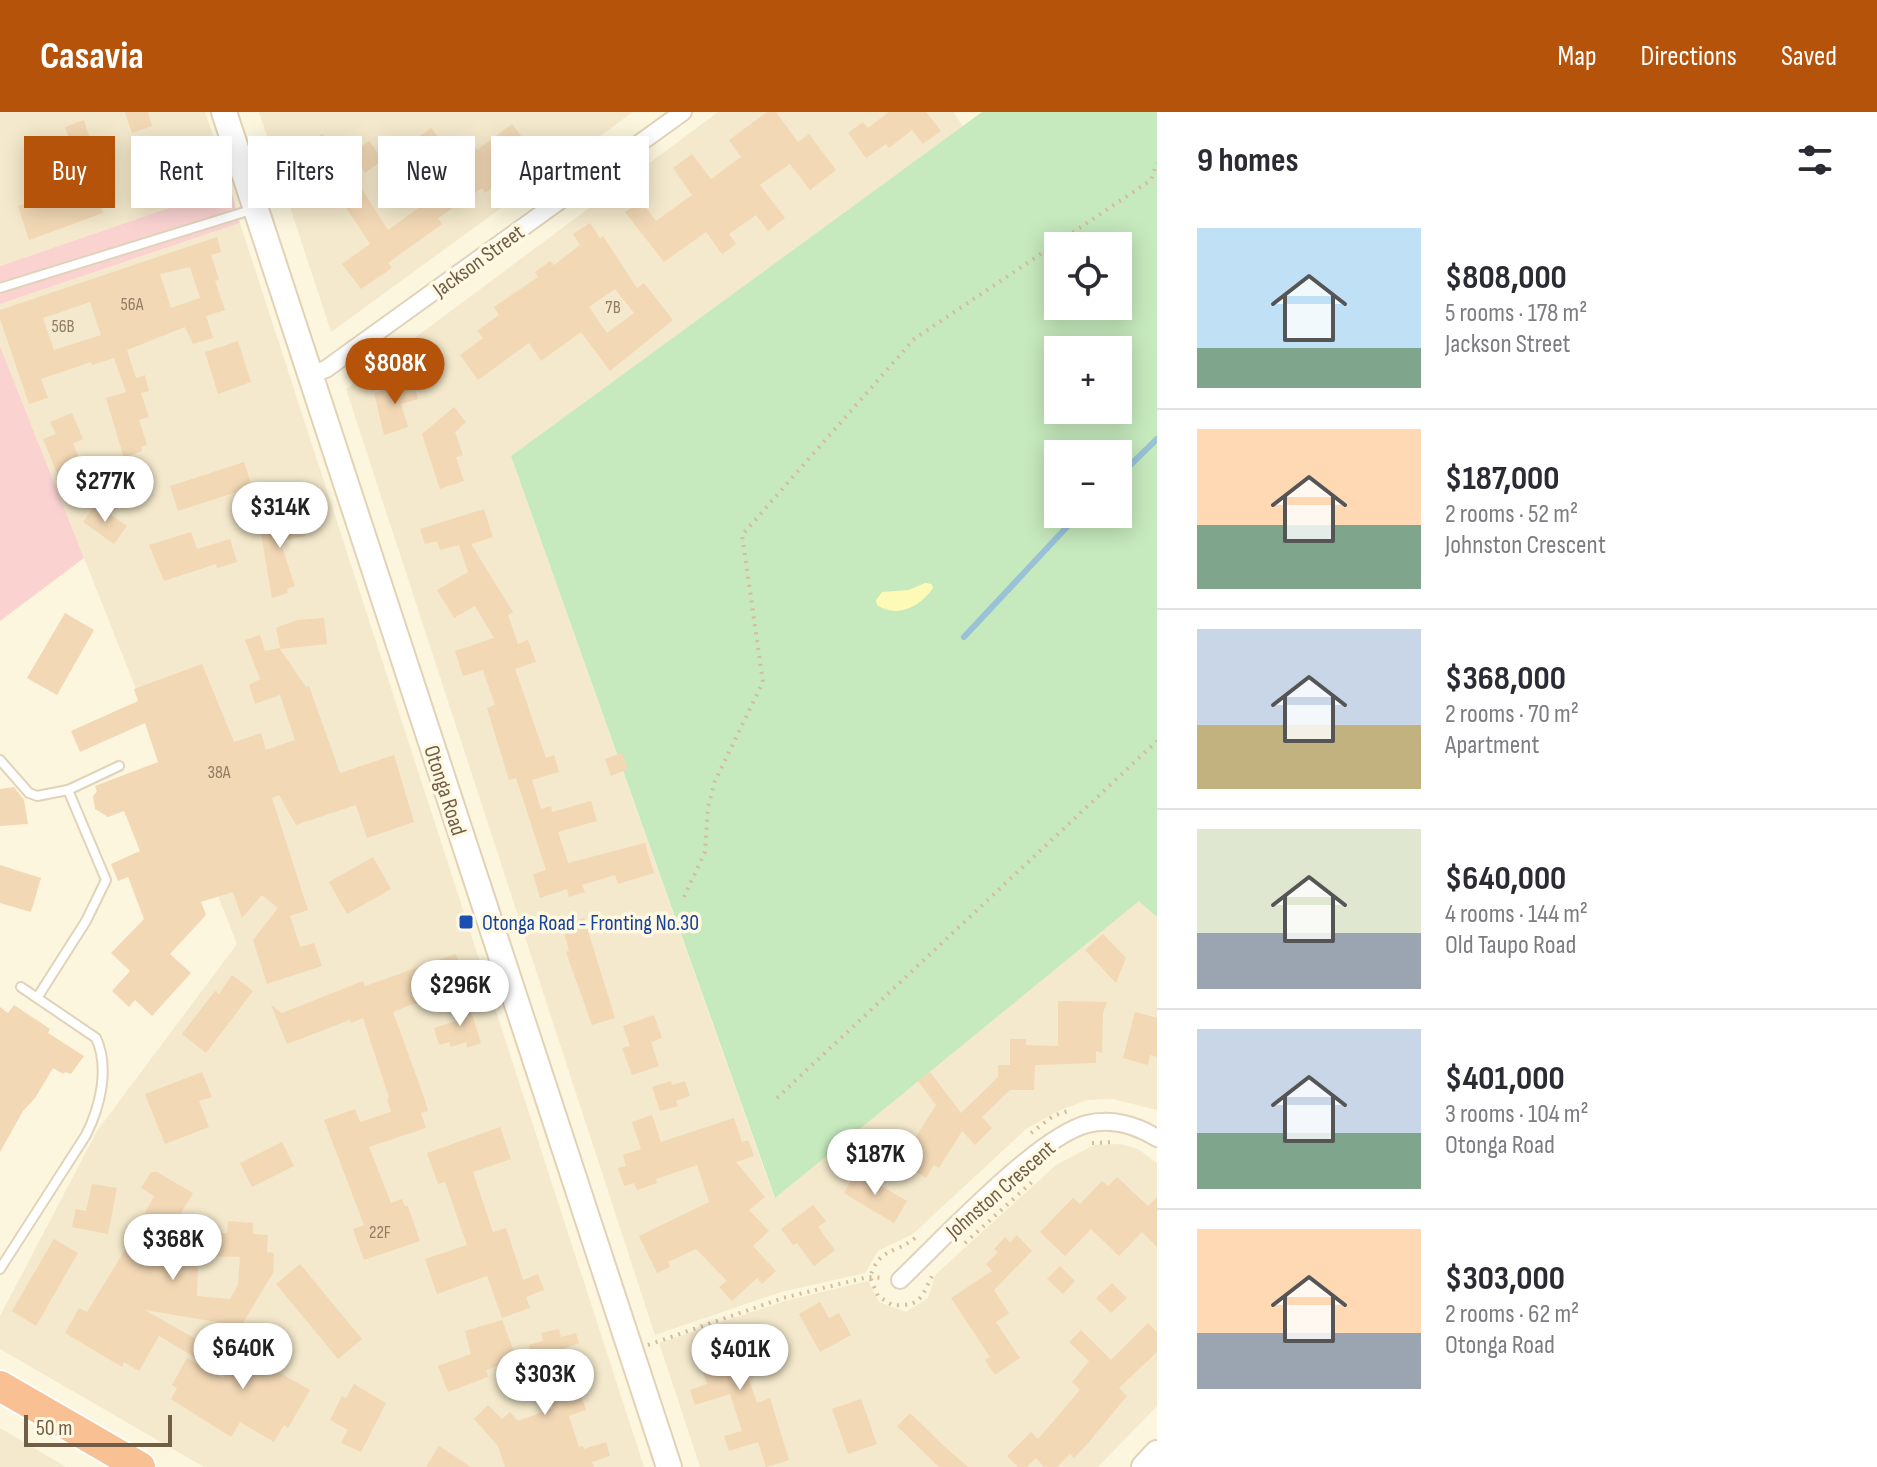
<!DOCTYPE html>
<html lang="en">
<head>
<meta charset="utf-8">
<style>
	body { margin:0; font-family:"Sofia Sans Condensed",sans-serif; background:#f7f7f7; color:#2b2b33; height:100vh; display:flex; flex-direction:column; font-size:30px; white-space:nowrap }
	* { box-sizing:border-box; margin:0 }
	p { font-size:26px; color:#7c7c81 }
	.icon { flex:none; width:44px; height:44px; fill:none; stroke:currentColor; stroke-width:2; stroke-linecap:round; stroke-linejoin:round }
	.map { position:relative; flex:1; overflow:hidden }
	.sheet { display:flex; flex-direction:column; background:#fff; width:720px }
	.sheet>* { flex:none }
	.hud { position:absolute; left:24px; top:24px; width:760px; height:72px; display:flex; gap:16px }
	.fabs { position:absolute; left:1044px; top:120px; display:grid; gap:16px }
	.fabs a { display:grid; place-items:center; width:88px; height:88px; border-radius:0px; background:#fff; box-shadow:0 4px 20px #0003; font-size:40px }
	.scale { position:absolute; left:24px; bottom:20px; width:148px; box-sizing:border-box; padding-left:8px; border:4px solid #725e46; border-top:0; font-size:22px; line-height:28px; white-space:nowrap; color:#725e46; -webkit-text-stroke:6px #fff9e4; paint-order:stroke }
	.price { position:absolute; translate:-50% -68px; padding:0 18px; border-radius:28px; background:#fff; color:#222; font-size:26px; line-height:52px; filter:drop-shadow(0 2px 4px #0008) }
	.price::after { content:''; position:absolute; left:50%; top:48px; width:24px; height:18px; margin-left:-12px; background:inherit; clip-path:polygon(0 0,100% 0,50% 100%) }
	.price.on { background:#b45309; color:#fff }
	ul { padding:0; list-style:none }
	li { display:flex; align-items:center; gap:24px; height:200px; padding:0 40px }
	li+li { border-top:2px solid #e1e1e2 }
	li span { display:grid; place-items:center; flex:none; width:224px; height:160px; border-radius:0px; color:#555 }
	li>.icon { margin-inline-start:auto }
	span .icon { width:96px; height:96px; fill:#fffc; stroke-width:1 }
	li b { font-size:34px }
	h2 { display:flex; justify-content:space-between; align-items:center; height:96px; padding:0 40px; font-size:34px }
	.tag { padding:0 28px; border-radius:0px; background:#fff; box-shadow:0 4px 20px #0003; font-size:28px; line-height:72px }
	.tag.on { background:#b45309; color:#fff }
	header { display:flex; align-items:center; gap:48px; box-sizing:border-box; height:112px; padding:0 40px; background:#b45309; color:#fff }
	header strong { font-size:38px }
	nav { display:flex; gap:44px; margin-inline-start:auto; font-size:28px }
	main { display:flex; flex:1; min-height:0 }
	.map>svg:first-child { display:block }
	.residential { fill:#f4e9cc }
	.medical { fill:#fad3d1 }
	.green { fill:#c6e9bd; fill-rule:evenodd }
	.sand { fill:#fdfab7 }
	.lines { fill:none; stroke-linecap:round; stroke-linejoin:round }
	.stream { stroke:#99c2d7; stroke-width:6 }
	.building { fill:#f2d8b5; fill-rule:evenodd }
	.lane-casing { stroke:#e0d3ba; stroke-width:12 }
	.street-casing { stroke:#e0d3ba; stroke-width:20 }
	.secondary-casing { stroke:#e2d2b5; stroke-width:28 }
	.highway-casing { stroke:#fff; stroke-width:34 }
	.path { stroke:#d6bc99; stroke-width:4; stroke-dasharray:2 6; stroke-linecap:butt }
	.lane { stroke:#fff; stroke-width:8 }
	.street { stroke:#fff; stroke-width:16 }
	.secondary { stroke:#fff; stroke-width:24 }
	.highway { stroke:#f8c093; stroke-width:30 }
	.transit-dot { fill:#1a4fb4; stroke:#fff9e4; stroke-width:3 }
	.labels { text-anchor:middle; stroke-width:7; stroke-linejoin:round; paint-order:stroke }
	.number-label { font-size:18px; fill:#927c62 }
	.street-label { font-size:22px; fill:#725e46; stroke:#fff9e4 }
	.transit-label { font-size:22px; fill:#164399; stroke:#fff9e4; text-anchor:start }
</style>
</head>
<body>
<header>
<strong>Casavia</strong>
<nav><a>Map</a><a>Directions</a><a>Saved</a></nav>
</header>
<main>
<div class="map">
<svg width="1157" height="1355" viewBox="0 0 1157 1355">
	<rect width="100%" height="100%" fill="#fcf6de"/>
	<g class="residential">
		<path d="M0 0H205L230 75 0 154Z"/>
		<path d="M259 0H633L331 220Z"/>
		<path d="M718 0H953L963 14 511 344 774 1085 1140 788 1157 805V998L1113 987 1087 988 1058 999 1026 1017 913 1122 878 1139 865 1161 781 1180 655 1223 346 277Z"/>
		<path d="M240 111 644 1355H204L0 1237V1204L97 1019 237 832 0 234V192Z"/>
		<path d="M1120 1032 1138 1037 1157 1051V1294L1098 1355H700L659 1231 785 1189 868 1169 879 1190 906 1200 928 1186 936 1162 1056 1053 1094 1033Z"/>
		<path d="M0 1316 66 1355H0Z"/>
	</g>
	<g class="medical">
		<path d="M230 75 240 111 0 192V154Z"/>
		<path d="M0 234 84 446 0 509Z"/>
	</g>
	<path class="green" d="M982 0H1157V805L1139 789 775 1086 511 344ZM1058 134H1118V194H1058ZM1058 238H1118V298H1058ZM1058 342H1118V402H1058Z"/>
	<path class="sand" d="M925 471 932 472 933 476C921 494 897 507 877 493L876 488 882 480 909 478Z"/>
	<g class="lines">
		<g class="stream">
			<path d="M1118 365 1157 327"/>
			<path d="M964 525 1079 402"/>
		</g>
	</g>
	<g class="building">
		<path d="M125 0H148L152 14 132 21Z"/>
		<path d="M767 0H776L798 30 809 22 836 58 810 78 790 52 760 73 785 106 768 119 756 103 729 122 736 132 722 142 706 120 664 150 625 100 641 89 656 109 692 83 673 56 692 42 711 67 741 45 729 28Z"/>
		<path d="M889 0H926L941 19 923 32 912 18 889 36 886 32 866 46 848 21 863 10 868 16Z"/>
		<path d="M84 8 93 37 75 43 65 15Z"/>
		<path d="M512 12 536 43 485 81 482 76 438 106 442 112 388 151 392 156 361 177 342 152 370 132 343 91V85L360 74 388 118 456 69 439 45 454 35 458 41 472 31 477 38Z"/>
		<path d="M431 16 442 30 426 41 416 27Z"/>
		<path d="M322 22 340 45 334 56 323 50 313 58 299 41Z"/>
		<path d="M369 29 383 48 365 61 351 42Z"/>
		<path d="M180 36 190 68 158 78 148 48Z"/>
		<path d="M91 69 103 101 29 128 18 94 45 84 43 78 68 70 70 77Z"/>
		<path d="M590 111 600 126 603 124 637 176 644 171 673 208 610 259 581 220 541 249 529 231 478 268 460 243 483 226 477 219 499 203 494 195 538 165 535 160 550 149 554 153 580 133 573 122ZM615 177 634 201 607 221 589 195Z"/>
		<path d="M217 125 221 140 211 143 219 167 215 169 225 198 206 204 213 226 193 232 185 215 127 238 136 266 145 263 149 279 141 281 149 305 139 308 147 333 141 335 142 339 124 346 106 286 126 280 114 246 92 253 91 250 41 267 48 286 29 292 0 207V198ZM190 155 200 186 171 196 160 162ZM90 190 101 223 54 238 43 206Z"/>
		<path d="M238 229 251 270 218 282 205 240Z"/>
		<path d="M412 268 418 287 401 292 408 315 384 323 374 281Z"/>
		<path d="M454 295 466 310 455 320 463 343 456 345 464 369 440 377 422 322Z"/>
		<path d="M72 301 83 327 73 331 85 361 61 371 43 327 56 322 50 310Z"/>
		<path d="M244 350 252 375 178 399 170 374Z"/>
		<path d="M95 392 127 414 114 432 83 410Z"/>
		<path d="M484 397 493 425 471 432 513 500 508 503 518 532 528 528 536 550 515 557 546 646 554 643 559 660 532 668 541 697 551 694 552 700 591 689 597 709 558 720 568 751 645 731 654 761 618 772 615 763 582 773 585 780 569 785 567 777 540 786 533 762 546 758 516 666 509 668 487 596 495 593 483 558 463 564 455 539 494 526 475 494 454 506 437 478 468 460 459 433 440 438 437 429 425 432 420 417Z"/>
		<path d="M302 402 306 424 280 429 295 474 287 477 288 481 272 486 259 409Z"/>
		<path d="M191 420 197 437 230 427 237 450 217 456 216 452 164 469 149 433Z"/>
		<path d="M65 501 94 518 57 583 27 566Z"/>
		<path d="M324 506 327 532 280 537 306 575 309 574 340 661 394 643 414 710 367 726 356 693 296 713 279 683 272 686 308 798 290 804 300 835 314 831 322 854 267 872 253 828 278 796 262 783 242 806 233 780 201 790 206 803 170 842 191 861 152 904 135 888 129 895 112 879 130 859 111 841 144 807 128 765 118 769 111 752 140 739 124 699 108 705 95 697 93 684 97 679 95 674 158 650 145 611 80 640 71 619 138 589 134 577 202 552 234 630 261 621 266 638 295 628 280 583 255 592 249 573 260 567 245 528 260 523 265 539 280 536 276 516 297 508Z"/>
		<path d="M622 641 628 657 611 664 605 647Z"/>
		<path d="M14 675 24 688 28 712 0 714V677Z"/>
		<path d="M373 745 391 777 347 802 329 770Z"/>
		<path d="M0 753 41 766 31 800 0 791Z"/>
		<path d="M584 806 615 906 592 913 566 840 569 839 562 813Z"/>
		<path d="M1103 822 1126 846 1116 871 1085 838Z"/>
		<path d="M456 842 467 871 393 900 425 988 428 999 421 1001 426 1016 369 1035 391 1091 402 1087 405 1094H408L420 1129 364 1148 353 1117 364 1113 324 1008 355 997 360 1010 391 1000 387 987 389 986 363 906 351 911 350 908 287 932 271 893 282 901 363 869 365 874Z"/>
		<path d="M232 863 253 879 206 941 182 922 215 879 219 882Z"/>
		<path d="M467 887 481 931 467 936 466 930 451 935 449 930 439 933 434 916 459 908 454 891Z"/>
		<path d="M1058 889 1107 890 1103 901 1102 941 1096 939V951L1035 953 1034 978H1010L982 1005 992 1016 975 1033 962 1019 939 1056 934 1053 926 1066 900 1050 936 993 918 969 930 960 961 1001 998 965V953H1010V927H1026V933L1058 934Z"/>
		<path d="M14 893 50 917 48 921 84 944 71 962 65 960 63 962 53 956 35 986 23 999 0 1040V895L8 901Z"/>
		<path d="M1135 900 1157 906V945L1150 943 1148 953 1123 946Z"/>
		<path d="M654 903 662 926 651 930 659 954 632 963 622 936 630 934 623 914Z"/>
		<path d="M202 960 212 985 199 989 209 1015 165 1032 145 982Z"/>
		<path d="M671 969 672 973 685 969 690 984 676 989 678 994 660 999 652 975Z"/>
		<path d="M652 1003 661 1030 734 1006 742 1030 748 1028 754 1044 736 1050 765 1085 749 1098 769 1119 753 1134 776 1159 762 1172 757 1166 732 1189 719 1175 727 1169 696 1137 668 1150 670 1155 657 1161 639 1124 709 1090 697 1053 656 1067 657 1071 637 1078 634 1071 624 1074 618 1056 626 1054 623 1043 641 1037 632 1010Z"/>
		<path d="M500 1015 511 1047 473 1060 493 1120 506 1116 523 1168 538 1162 544 1178 526 1185 530 1196 502 1206 487 1164 437 1182 425 1147 467 1133 445 1070 438 1072 427 1041Z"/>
		<path d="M282 1030 294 1054 252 1075 240 1051Z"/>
		<path d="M856 1059 907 1089 894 1111 844 1081Z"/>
		<path d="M151 1060H157L193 1081 170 1120 227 1121 228 1109 253 1111V1122L268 1123 267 1140 274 1141 273 1161 241 1214 145 1198 206 1233 198 1247 159 1224 139 1259 124 1250 122 1255 65 1221 79 1196 87 1200 132 1126 154 1084 141 1076ZM206 1144 240 1145 238 1173 230 1187 197 1184 198 1152H206Z"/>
		<path d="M1117 1065 1148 1094 1157 1085V1135L1142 1120 1119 1144 1091 1117 1065 1144 1040 1120 1073 1086 1080 1092 1102 1069 1108 1074Z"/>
		<path d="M92 1072 117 1076 108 1122 72 1115 76 1097 86 1099Z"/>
		<path d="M813 1093 826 1109 818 1115 835 1138 814 1154 797 1131 793 1133 781 1117Z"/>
		<path d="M1017 1123 1032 1139 994 1178 1009 1201 996 1210 1020 1246 995 1263 985 1248 990 1245 951 1186 992 1159 986 1152 998 1140 994 1137 1005 1125 1010 1130Z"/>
		<path d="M54 1127 78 1141 36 1214 12 1199Z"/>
		<path d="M300 1152 362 1227 338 1247 276 1172Z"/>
		<path d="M1060 1154 1075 1169 1063 1182 1047 1167Z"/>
		<path d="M1112 1171 1127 1186 1111 1201 1096 1186Z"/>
		<path d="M820 1190 829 1206 839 1201 851 1223 820 1240 799 1202Z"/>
		<path d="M502 1208 517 1247 486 1258 488 1265 448 1280 438 1254 471 1242 465 1219Z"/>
		<path d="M1148 1211 1157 1220V1240L1119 1276 1127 1284 1089 1330 1074 1346 1070 1342 1057 1355H1044L1036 1346 1027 1355H1018L1007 1344 1031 1320 1038 1327 1080 1278 1072 1270 1089 1249 1069 1230 1081 1218 1111 1248Z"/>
		<path d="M255 1213 281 1228 266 1253 310 1278 288 1316 284 1313 274 1330 240 1310 231 1325 171 1287 177 1276 172 1273 187 1246 223 1266Z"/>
		<path d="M731 1215 738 1237 771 1225 777 1242 744 1253 757 1291 770 1286 789 1348 766 1355 758 1330 729 1339 724 1324 742 1319 730 1282 695 1293 690 1278 707 1272 692 1228Z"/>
		<path d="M559 1217 561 1225 576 1221 579 1231 563 1237 572 1271 577 1270 586 1298 569 1304 579 1335 583 1334 584 1337 606 1330 610 1344 592 1350 594 1355H505L498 1334 474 1307 488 1293 502 1307 510 1300 518 1309 553 1296 541 1261 536 1263 533 1250 535 1248H532L529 1233 543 1229 541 1221Z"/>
		<path d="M354 1272 386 1291 361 1340 341 1331 348 1318 330 1308 342 1284 346 1286Z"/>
		<path d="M861 1287 877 1332 848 1342 832 1297Z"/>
		<path d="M910 1301 945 1335 968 1355H939L897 1314Z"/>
		<path d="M439 1334 471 1355H426Z"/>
	</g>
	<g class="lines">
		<g class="lane-casing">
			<g id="lane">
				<path d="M0 176 251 98"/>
				<path d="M0 648 29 681 37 684 68 678 106 768 86 809 37 886"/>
				<path d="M68 678 119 654"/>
				<path d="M0 1157 86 1023C100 995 110 956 96 926L21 875"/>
			</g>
		</g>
		<g class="street-casing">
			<g id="street">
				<path d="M310 263 326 257 683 0"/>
				<path d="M900 1168C941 1129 1037 1025 1087 1012 1111 1006 1136 1013 1157 1026"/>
			</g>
		</g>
		<g class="secondary-casing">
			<g id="secondary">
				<path d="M224 0 669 1355"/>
				<path d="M1144 1355 1157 1341"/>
			</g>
		</g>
		<g class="highway-casing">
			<path id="highway" d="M0 1274 140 1355"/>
		</g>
		<g class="path">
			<path d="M684 785 705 740 708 695 715 669 763 570 742 423 914 227 1151 68 1157 51"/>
			<path d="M777 986 1157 629"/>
			<path d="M1031 1021 1053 1004 1071 998"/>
			<path d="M1092 1031 1115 1030"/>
			<path d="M915 1126C893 1143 880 1135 870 1165L878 1184 892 1193C925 1195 921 1182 935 1159"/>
			<path d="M965 1131 1032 1070"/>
			<path d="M648 1233 783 1186 868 1165 885 1166"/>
		</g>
		<use href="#lane" class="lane"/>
		<use href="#street" class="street"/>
		<use href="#secondary" class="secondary"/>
		<use href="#highway" class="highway"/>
	</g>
	<rect class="transit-dot" x="458" y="802" width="16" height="16" rx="4"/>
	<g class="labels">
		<g class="number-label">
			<text x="132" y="198">56A</text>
			<text x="613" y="201">7B</text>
			<text x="63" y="220">56B</text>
			<text x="219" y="666">38A</text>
			<text x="380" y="1126">22F</text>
		</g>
		<g class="street-label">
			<text transform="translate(478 148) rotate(-36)" y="8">Jackson Street</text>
			<text transform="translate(446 678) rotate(72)" y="8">Otonga Road</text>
			<text transform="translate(1000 1077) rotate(-41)" y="8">Johnston Crescent</text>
		</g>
		<g class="transit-label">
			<text x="482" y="818">Otonga Road - Fronting No.30</text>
		</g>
	</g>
</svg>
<div class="fabs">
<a><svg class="icon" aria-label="locate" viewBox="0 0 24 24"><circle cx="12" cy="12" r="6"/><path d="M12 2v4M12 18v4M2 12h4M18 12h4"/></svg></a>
<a>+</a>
<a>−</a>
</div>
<div class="scale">50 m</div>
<b class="price on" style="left:395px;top:294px">$808K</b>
<b class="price" style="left:105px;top:412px">$277K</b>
<b class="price" style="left:280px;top:438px">$314K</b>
<b class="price" style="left:460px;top:916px">$296K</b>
<b class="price" style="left:875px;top:1085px">$187K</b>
<b class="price" style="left:173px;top:1170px">$368K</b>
<b class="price" style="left:243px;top:1279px">$640K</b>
<b class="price" style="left:740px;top:1280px">$401K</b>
<b class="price" style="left:545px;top:1305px">$303K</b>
<div class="hud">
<a class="tag on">Buy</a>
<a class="tag">Rent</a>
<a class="tag">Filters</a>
<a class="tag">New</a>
<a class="tag">Apartment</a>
</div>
</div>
<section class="sheet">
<h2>9 homes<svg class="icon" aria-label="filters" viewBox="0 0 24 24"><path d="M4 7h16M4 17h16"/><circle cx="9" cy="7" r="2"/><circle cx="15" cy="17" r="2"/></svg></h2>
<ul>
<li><span style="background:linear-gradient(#bfe0f5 75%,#7fa58c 0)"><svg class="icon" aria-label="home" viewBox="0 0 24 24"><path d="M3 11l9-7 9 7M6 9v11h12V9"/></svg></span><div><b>$808,000</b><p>5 rooms · 178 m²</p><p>Jackson Street</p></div></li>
<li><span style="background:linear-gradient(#ffd9b3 60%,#7fa58c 0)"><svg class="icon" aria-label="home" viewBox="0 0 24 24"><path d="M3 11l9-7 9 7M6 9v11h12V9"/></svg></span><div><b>$187,000</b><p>2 rooms · 52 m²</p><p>Johnston Crescent</p></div></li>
<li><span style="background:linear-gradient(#c9d6e8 60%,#c2b280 0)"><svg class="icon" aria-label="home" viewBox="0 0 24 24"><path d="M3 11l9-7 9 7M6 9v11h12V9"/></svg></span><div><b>$368,000</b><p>2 rooms · 70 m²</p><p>Apartment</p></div></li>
<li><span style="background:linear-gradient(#dfe7d0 65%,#9aa5b1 0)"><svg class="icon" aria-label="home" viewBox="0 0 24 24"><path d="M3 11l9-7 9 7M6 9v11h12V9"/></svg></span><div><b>$640,000</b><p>4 rooms · 144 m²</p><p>Old Taupo Road</p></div></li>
<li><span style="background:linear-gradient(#c9d6e8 65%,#7fa58c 0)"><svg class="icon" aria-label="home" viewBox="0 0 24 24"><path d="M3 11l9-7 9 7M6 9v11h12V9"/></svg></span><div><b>$401,000</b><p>3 rooms · 104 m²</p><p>Otonga Road</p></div></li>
<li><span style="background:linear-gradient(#ffd9b3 65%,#9aa5b1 0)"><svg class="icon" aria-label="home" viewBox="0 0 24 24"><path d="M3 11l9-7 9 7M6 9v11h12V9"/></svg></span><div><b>$303,000</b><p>2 rooms · 62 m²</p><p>Otonga Road</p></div></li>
</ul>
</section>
</main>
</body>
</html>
